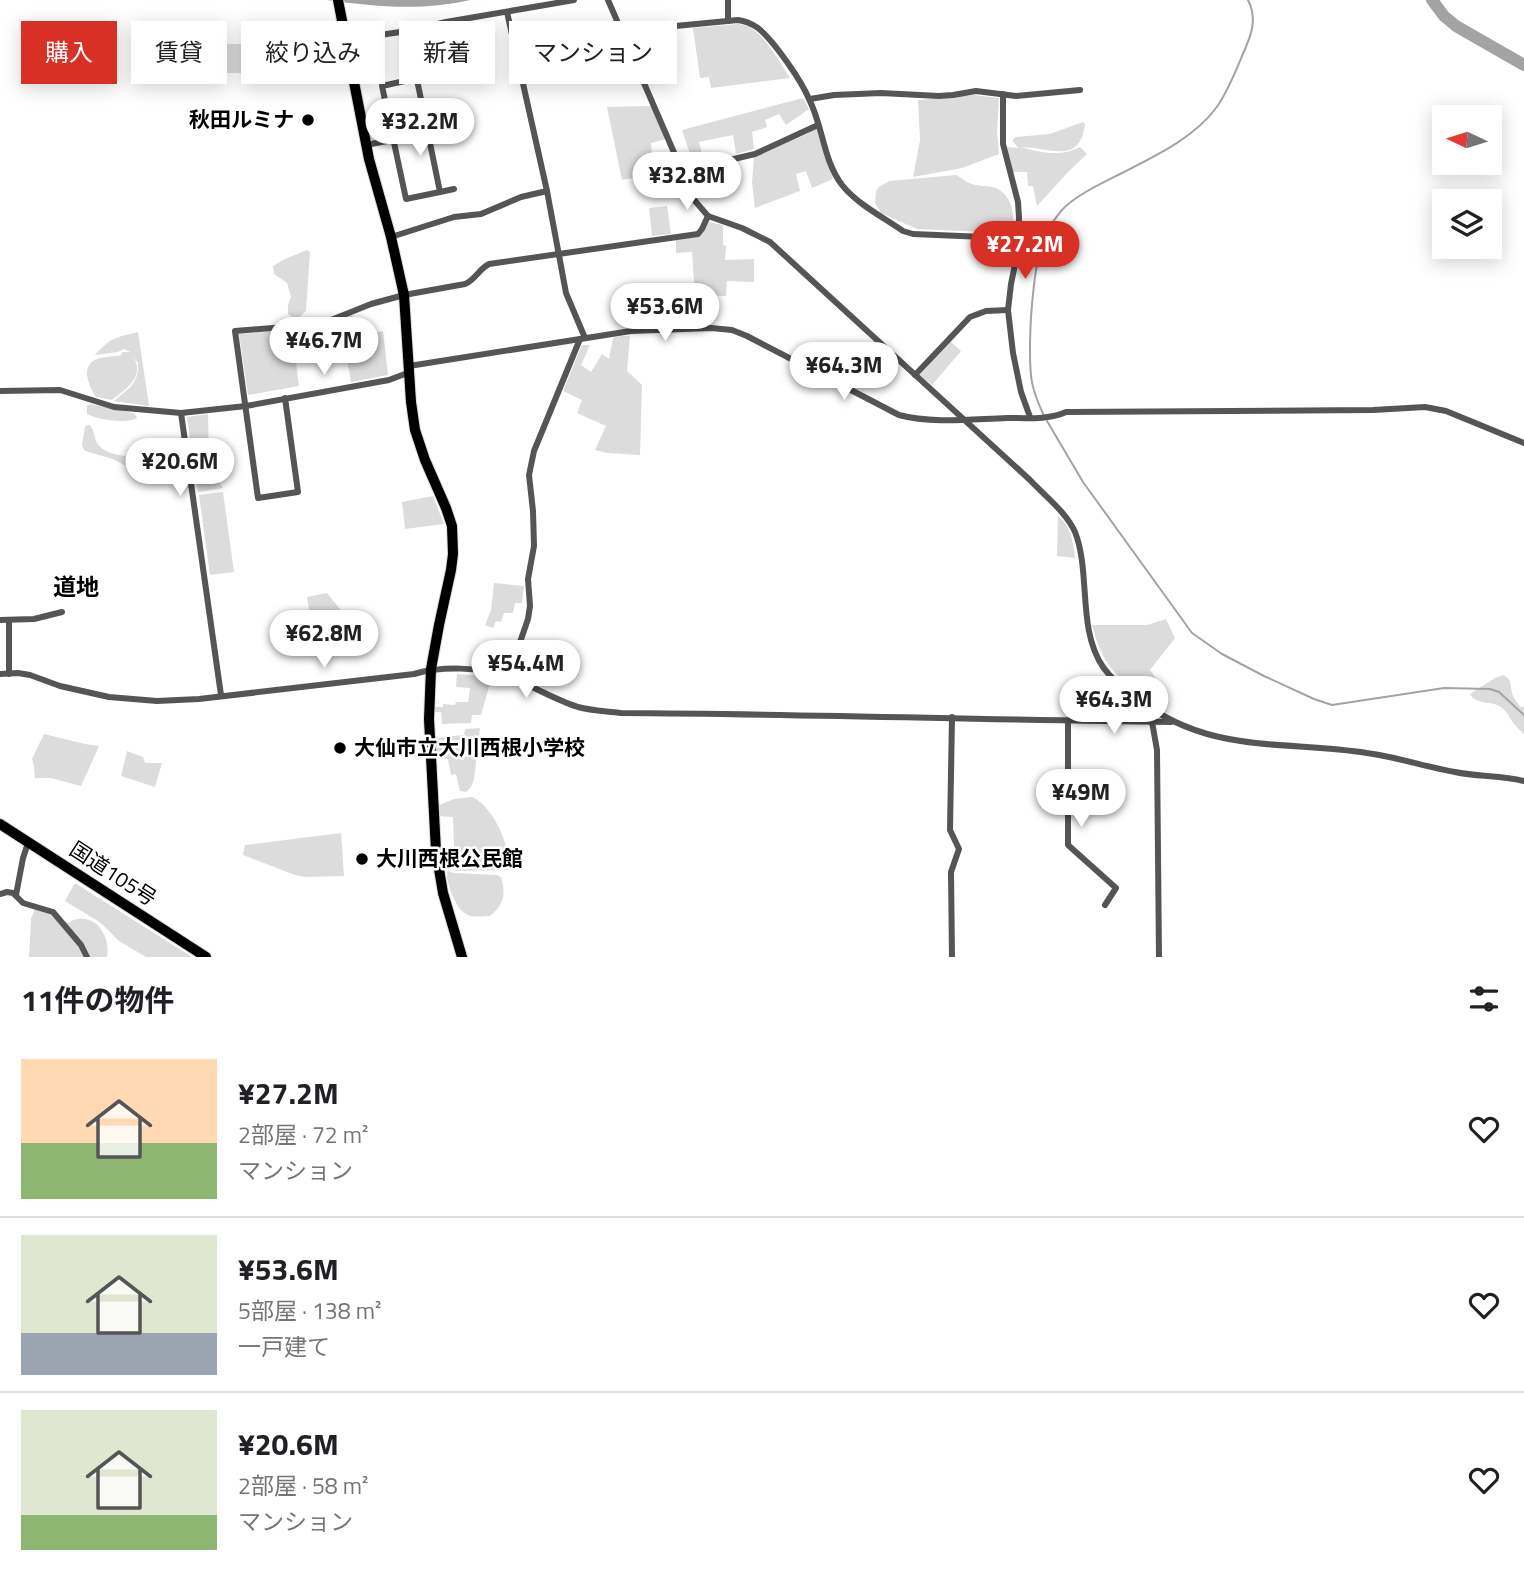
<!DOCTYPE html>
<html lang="ja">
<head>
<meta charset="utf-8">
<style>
	body { margin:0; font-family:"Titillium Web","Noto Sans JP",sans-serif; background:#f6f6f6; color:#202124; height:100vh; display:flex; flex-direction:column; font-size:26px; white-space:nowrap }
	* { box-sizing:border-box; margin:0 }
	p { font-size:23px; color:#757577 }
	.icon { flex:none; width:38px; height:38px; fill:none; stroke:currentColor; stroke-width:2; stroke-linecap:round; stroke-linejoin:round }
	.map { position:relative; height:957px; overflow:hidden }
	.side { display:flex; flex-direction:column; background:#fff; flex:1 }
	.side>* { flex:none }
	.hud { position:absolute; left:21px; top:21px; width:700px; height:63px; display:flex; gap:14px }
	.needle { width:46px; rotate:274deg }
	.fabs { position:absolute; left:1432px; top:105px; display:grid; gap:14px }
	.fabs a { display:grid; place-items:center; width:70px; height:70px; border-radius:0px; background:#fff; box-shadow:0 4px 18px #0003; font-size:35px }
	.price { position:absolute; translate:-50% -60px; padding:0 16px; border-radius:24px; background:#fff; color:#222; font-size:23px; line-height:46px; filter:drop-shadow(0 2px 4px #0008) }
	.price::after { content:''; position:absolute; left:50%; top:42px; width:21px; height:16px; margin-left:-10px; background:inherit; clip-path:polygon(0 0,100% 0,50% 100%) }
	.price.on { background:#d93025; color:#fff }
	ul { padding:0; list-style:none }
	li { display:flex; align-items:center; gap:21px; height:175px; padding:0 21px }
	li+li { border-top:2px solid #e0e0e0 }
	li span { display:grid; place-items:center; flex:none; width:196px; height:140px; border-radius:0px; color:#555 }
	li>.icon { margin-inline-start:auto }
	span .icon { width:84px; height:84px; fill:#fffc; stroke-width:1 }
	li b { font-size:30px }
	h2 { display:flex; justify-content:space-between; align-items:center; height:84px; padding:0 21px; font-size:30px }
	.pill { padding:0 24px; border-radius:0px; background:#fff; box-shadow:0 4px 18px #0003; font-size:24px; line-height:63px }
	.pill.on { background:#d93025; color:#fff }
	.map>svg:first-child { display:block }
	.green { fill:#dcdcdc }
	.water { fill:#a3a3a3 }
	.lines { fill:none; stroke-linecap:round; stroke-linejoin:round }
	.stream { stroke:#a3a3a3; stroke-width:2 }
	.river { stroke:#a3a3a3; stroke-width:12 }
	.primary-casing { stroke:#dbdbdb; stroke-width:12 }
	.trunk-casing { stroke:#dbdbdb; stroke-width:12 }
	.minor { stroke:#555; stroke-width:6 }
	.primary { stroke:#000; stroke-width:10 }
	.trunk { stroke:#000; stroke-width:10 }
	.poi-dot { fill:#000; stroke:#fff; stroke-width:2.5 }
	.labels { text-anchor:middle; stroke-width:5; stroke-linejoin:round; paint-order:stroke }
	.poi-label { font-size:21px; font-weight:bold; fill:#000; stroke:#fff; text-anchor:start }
	.street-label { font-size:21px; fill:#000; stroke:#fff }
	.neighbourhood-label { font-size:23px; font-weight:bold; fill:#000; stroke:#fff }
</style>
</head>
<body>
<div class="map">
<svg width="1524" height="957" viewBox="0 0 1524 957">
	<rect width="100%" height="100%" fill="#fff"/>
	<g class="green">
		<path d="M738 24C761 25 778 60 790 78L711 88 709 77 700 78 693 28Z"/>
		<rect x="206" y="44" width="92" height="29"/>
		<path d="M974 95 999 98 997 131 999 154 962 168 913 177 920 140 918 100Z"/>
		<path d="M803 98 809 109 806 111 786 125 779 114 765 120 767 127 752 132 754 149 736 154 733 135 699 142 702 154 691 157 682 130Z"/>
		<path d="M652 106 666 139 651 143 654 174 622 180 607 107Z"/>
		<path d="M1083 122 1085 124C1080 166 1049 147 1021 147 1040 153 1062 157 1080 147L1087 154 1068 172 1037 206 1033 186H1028L1027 172H1013L1006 147 1018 148 1013 141 1014 138 1016 137 1050 134Z"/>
		<path d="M816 128 833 179 812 188 806 171 796 174 800 191 755 208 752 183 754 157 807 134Z"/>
		<path d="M956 175C963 179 968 184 976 185 983 187 991 185 998 189 1014 198 1017 223 1009 238L1003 239 985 232 917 229 881 213 875 203 876 191 879 187 889 181Z"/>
		<path d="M667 206 671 234 652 236 649 208Z"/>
		<path d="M709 222 723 225V245L726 246 725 260 754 259V282L727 281 726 296 695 295 692 252 676 253V239C695 237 700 241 709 222Z"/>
		<path d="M307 250 310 252 306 311 298 318 292 317 288 314V305L291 297 287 283 274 274 273 266 285 259Z"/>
		<path d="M352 315 356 336 383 331 388 375 351 382 347 360 317 364 312 328 321 327Z"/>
		<path d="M292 330 299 386 248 395 239 334Z"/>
		<path d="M138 332 149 406 114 401C129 388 139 384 138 363L130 353C132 356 135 359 136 362 142 380 123 391 112 400L96 397C90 388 81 369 93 361 100 356 113 357 121 355L122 352H130L124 349 118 352 95 355C111 337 115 338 138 332Z"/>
		<path d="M620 336H630L627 371 642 385 640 455 607 453 595 450 606 426 577 413 582 400 563 391 582 345H590L581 365 591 372 602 354 609 359 613 338Z"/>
		<path d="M950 341 961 351 932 385 920 375Z"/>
		<path d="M90 404 129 412 135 414 137 418C128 424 98 420 87 414V406Z"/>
		<path d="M208 414 209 457 214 475 223 488 198 492 187 417Z"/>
		<path d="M87 425H90C94 430 94 436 96 441 101 452 116 455 126 456L136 448 151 447 153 451 146 457 130 465H124L113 459 88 452 84 450 82 445 85 427Z"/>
		<path d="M223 492 234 572 210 575 199 495Z"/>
		<path d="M433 496 444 524 405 529 402 502Z"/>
		<path d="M1058 516C1071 526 1073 542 1075 558L1057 556Z"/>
		<path d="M494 583 524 586 522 603H515L513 613H504L501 622 496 621 493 628 485 625 491 610Z"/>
		<path d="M327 593 343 613 313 632 307 597Z"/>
		<path d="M1166 619 1175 638 1150 670 1156 678 1144 697C1112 672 1103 665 1092 625H1147Z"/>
		<path d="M457 674 497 677 489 687 481 715H472L471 723 442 724 441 712H435V707H443V704L455 705 456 702H468L470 688 456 687Z"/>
		<path d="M1503 675C1512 679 1510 684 1512 693 1513 698 1517 702 1521 707H1524V734C1520 730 1515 726 1512 721 1508 716 1507 711 1501 707 1491 700 1477 706 1470 694L1495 678Z"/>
		<path d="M480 728 474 779 471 787 466 792 460 791 456 774 451 775 448 759 434 758 433 738 464 735 465 729Z"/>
		<path d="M44 734 85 744 99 746 81 786 51 778H35L34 766 32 759Z"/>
		<path d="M127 751 143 757 145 763H162L155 787 121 776Z"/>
		<path d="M472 797C486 803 498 823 503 837 507 847 507 860 509 870L455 871 453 817 437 816V806L454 799Z"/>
		<path d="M341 833 344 876 306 877 295 875 243 855 245 845Z"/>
		<path d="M448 871 454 873 497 875 501 877C506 893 504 905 490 916 483 916 472 918 466 914 456 909 446 883 447 872Z"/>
		<path d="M75 883 192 957H146L119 941 101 923 65 901Z"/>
		<path d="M39 907 68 923C71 921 75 919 79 919 99 916 111 941 107 957H29L31 919 35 909Z"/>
	</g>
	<path class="water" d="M327 0H470C421 11 377 7 327 0Z"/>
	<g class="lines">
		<g class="stream">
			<path d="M1044 416C1038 403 1032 389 1031 375 1029 356 1030 336 1031 317 1034 280 1036 240 1061 211 1074 196 1102 183 1120 174 1153 157 1193 139 1216 108 1227 93 1235 73 1242 56 1251 36 1258 20 1248 0"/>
			<path d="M1047 421 1083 482 1192 633 1222 654 1264 676 1314 699 1332 705 1444 688 1490 689 1499 692 1524 715"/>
		</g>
		<path class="river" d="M1432 0 1444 16 1456 26 1524 65"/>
		<g class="primary-casing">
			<path id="primary" d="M338 0 369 159 391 237 404 295 411 402 415 430 425 460 446 508 452 526 453 554 451 570 439 625 431 669 429 719 436 851 443 893 462 957"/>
		</g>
		<g class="trunk-casing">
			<path id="trunk" d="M0 824 206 957"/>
		</g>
		<g class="minor">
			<path d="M608 0 695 201 708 216 742 228 770 242 1030 480C1045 496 1066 512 1075 532 1091 572 1077 629 1103 667 1112 680 1125 689 1138 699 1210 755 1284 740 1367 753 1397 757 1426 767 1455 772 1478 777 1502 775 1524 781"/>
			<path d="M507 12 547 191 566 293 585 338"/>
			<path d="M728 21V0"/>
			<path d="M407 31 440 192 406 199 382 86 432 75"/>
			<path d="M623 31 738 20C746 21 752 24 758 28 774 41 801 80 809 99 823 126 823 160 842 185 857 204 883 217 903 231L913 234 984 237 1018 250"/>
			<path d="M346 40 407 31 446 22 574 0"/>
			<path d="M1003 94V144L1018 202 1019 217 1018 250 1011 284 1008 310 1013 353 1021 392 1030 417"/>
			<path d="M810 99 834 95 881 93 939 96 953 95 976 91 1016 96 1080 90"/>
			<path d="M366 145 392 140"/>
			<path d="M683 171 755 154 818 125"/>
			<path d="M440 192 454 189"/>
			<path d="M391 237 454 217 481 214 521 197 547 191"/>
			<path d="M409 366 631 331 711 328 732 330 747 336 899 415C932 424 973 419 1007 418 1026 418 1049 420 1066 412L1373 410 1425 407 1446 411 1524 443"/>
			<path d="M915 375 970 317 986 311 1008 310"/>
			<path d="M0 391 60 390 114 407 181 413 246 406 389 380 410 372"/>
			<path d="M285 398 298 492 258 498 235 331 321 324 371 304 404 295 465 284C475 280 479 269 489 264L698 234 702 229 708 216"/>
			<path d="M181 413 221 695"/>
			<path d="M0 620 34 619 62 612"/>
			<path d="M0 674 18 673 30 675 60 686 109 697 157 701 199 699 414 674C441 666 481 667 507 676 531 685 553 699 578 707 592 711 607 711 621 713 805 714 988 720 1171 722"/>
			<path d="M9 674V620"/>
			<path d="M508 677 528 619 530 606 528 579 534 546 533 511 529 475 534 451 580 339"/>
			<path d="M952 717 950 830 959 849 951 872 952 957"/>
			<path d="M1068 721V845L1116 888 1105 905"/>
			<path d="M1152 722 1157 750 1159 957"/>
			<path d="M0 894 7 892 13 893 23 903 53 912 81 945 87 957"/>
			<path d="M16 895 23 858 28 843"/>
		</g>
		<use href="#primary" class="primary"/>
		<use href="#trunk" class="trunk"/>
	</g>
	<g class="poi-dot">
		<circle cx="308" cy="120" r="7"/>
		<circle cx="340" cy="748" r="7"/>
		<circle cx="362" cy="859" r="7"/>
	</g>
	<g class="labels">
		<g class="poi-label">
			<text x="294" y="127" text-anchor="end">秋田ルミナ</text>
			<text x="354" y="755">大仙市立大川西根小学校</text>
			<text x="376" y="866">大川西根公民館</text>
		</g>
		<g class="street-label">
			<text transform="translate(113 874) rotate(33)" y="7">国道105号</text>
		</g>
		<g class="neighbourhood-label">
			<text x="76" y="595">道地</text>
		</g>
	</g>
</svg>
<div class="fabs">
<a><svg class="needle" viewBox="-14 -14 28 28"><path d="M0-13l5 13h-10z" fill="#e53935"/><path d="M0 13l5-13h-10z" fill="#757577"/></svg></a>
<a><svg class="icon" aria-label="layers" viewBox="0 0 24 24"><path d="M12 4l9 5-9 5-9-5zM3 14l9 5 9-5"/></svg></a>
</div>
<b class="price" style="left:420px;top:158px">¥32.2M</b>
<b class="price" style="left:687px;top:212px">¥32.8M</b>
<b class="price on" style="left:1025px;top:281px">¥27.2M</b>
<b class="price" style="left:665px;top:343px">¥53.6M</b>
<b class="price" style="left:324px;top:377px">¥46.7M</b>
<b class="price" style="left:844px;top:402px">¥64.3M</b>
<b class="price" style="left:180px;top:498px">¥20.6M</b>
<b class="price" style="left:324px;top:670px">¥62.8M</b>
<b class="price" style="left:526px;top:700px">¥54.4M</b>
<b class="price" style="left:1114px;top:736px">¥64.3M</b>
<b class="price" style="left:1081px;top:829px">¥49M</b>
<div class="hud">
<a class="pill on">購入</a>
<a class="pill">賃貸</a>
<a class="pill">絞り込み</a>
<a class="pill">新着</a>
<a class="pill">マンション</a>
</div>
</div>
<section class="side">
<h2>11件の物件<svg class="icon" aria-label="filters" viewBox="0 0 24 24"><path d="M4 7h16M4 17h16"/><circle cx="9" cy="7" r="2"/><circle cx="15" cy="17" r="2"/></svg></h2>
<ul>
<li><span style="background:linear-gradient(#ffd9b3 60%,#8fb573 0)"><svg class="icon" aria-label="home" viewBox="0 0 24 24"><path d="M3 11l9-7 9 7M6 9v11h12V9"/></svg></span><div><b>¥27.2M</b><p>2部屋 · 72 m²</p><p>マンション</p></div><svg class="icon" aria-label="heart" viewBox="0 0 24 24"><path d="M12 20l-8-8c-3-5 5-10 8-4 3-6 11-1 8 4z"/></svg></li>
<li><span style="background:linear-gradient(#dfe7d0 70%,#9aa5b1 0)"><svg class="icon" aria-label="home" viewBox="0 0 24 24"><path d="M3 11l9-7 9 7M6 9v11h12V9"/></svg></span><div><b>¥53.6M</b><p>5部屋 · 138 m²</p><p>一戸建て</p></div><svg class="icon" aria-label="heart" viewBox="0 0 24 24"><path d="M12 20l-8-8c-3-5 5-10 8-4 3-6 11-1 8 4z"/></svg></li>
<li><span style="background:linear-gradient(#dfe7d0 75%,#8fb573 0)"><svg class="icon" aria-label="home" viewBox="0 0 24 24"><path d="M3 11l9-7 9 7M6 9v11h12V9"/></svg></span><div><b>¥20.6M</b><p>2部屋 · 58 m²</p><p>マンション</p></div><svg class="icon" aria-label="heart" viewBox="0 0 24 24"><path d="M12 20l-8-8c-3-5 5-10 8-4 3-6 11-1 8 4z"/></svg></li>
</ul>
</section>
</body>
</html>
